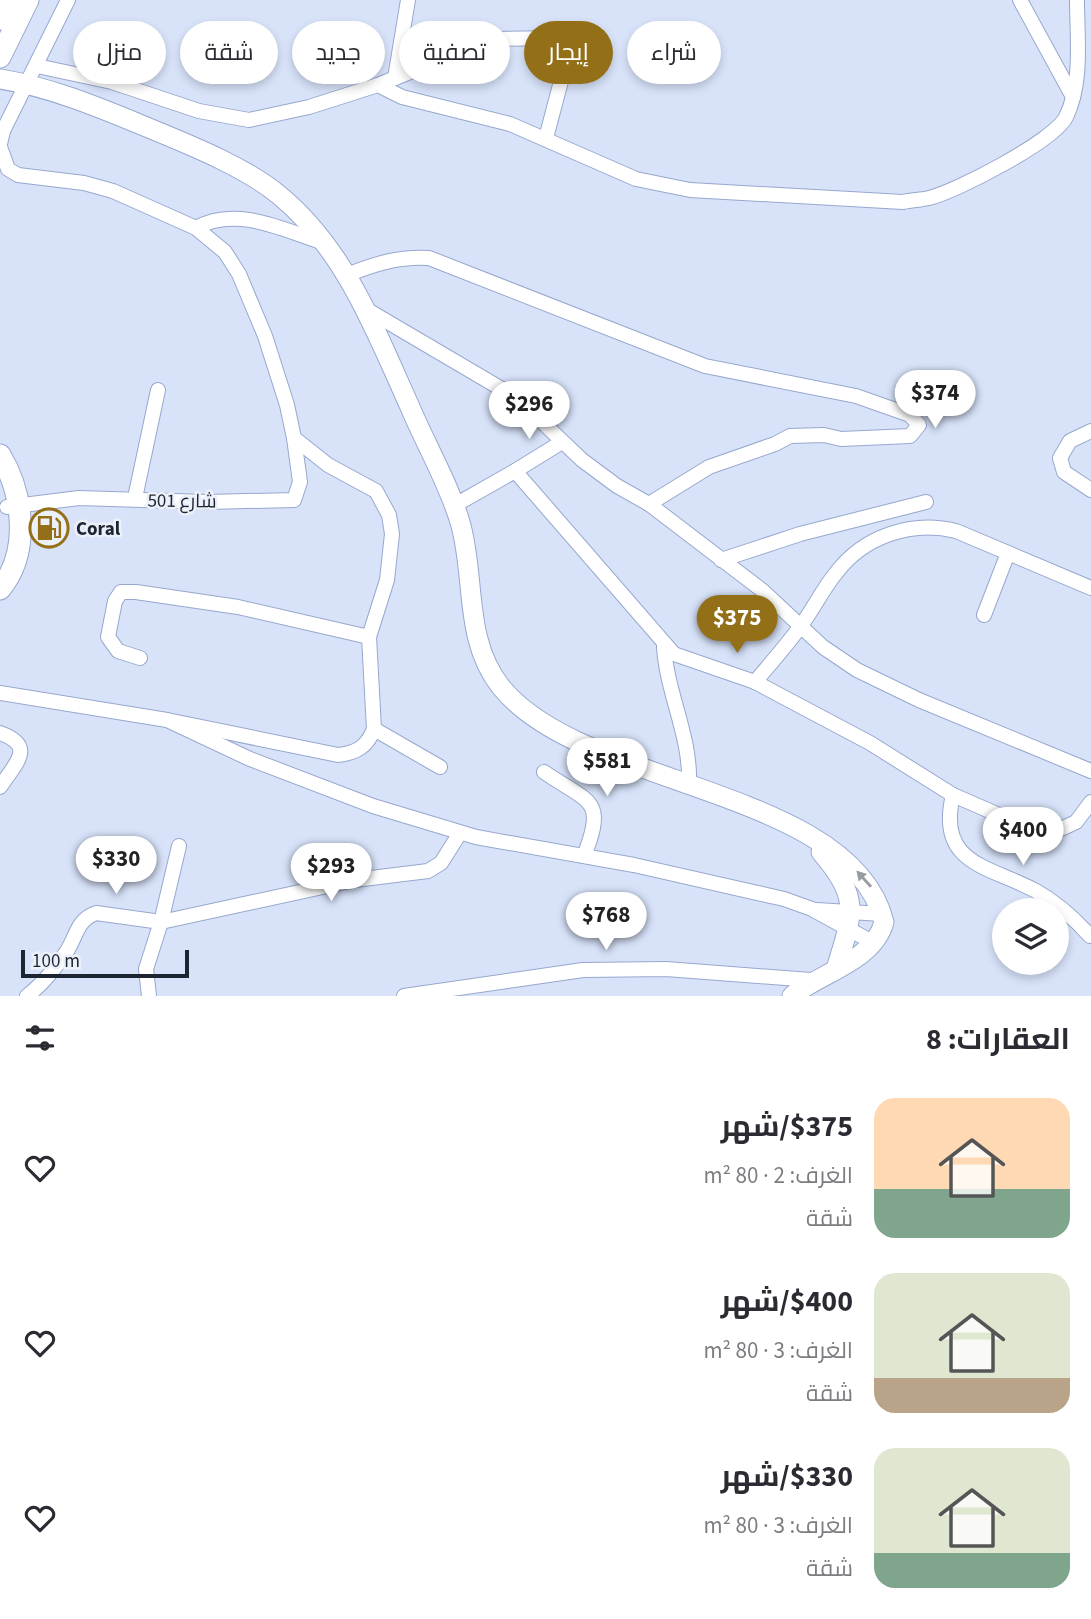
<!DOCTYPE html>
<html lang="ar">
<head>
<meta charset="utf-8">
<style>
	body { margin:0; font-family:"Source Sans 3",Cairo,sans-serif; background:#f7f7f7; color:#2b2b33; direction:rtl; height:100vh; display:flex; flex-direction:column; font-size:26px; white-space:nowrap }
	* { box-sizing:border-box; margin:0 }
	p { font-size:23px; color:#7c7c81 }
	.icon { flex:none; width:38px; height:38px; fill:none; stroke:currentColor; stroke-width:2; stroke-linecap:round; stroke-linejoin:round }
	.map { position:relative; height:996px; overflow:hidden; direction:ltr }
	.sheet { display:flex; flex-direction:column; background:#fff; flex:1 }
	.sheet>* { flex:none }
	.hud { position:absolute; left:21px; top:21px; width:700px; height:63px; direction:rtl; display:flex; gap:14px }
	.controls { position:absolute; left:992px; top:898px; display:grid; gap:14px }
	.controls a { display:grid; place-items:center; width:77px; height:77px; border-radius:50%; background:#fff; box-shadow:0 4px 10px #0003; font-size:35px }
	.scale { position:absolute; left:21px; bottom:18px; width:168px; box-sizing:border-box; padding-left:7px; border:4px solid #1d2432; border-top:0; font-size:19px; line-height:24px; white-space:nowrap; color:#1d2432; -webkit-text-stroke:5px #ecf0f8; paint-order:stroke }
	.price { position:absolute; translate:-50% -60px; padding:0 16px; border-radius:24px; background:#fff; color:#222; font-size:23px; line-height:46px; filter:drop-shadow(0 2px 4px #0008) }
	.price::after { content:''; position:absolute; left:50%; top:42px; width:21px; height:16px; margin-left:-10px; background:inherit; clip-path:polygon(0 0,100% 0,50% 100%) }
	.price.on { background:#937018; color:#fff }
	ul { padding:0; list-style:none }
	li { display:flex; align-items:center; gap:21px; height:175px; padding:0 21px }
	li span { display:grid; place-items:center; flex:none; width:196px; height:140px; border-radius:21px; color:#555 }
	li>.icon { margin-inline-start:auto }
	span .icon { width:84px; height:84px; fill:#fffc; stroke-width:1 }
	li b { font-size:30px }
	h2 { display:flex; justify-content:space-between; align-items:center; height:84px; padding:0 21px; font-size:30px }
	.tag { padding:0 24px; border-radius:32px; background:#fff; box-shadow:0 4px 10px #0003; font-size:24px; line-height:63px }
	.tag.on { background:#937018; color:#fff }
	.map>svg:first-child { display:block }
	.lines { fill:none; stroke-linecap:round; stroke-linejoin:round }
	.minor-casing { stroke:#97a8cd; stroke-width:16 }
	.major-casing { stroke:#97a8cd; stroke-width:21 }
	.highway-casing { stroke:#97a8cd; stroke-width:23 }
	.minor { stroke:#fff; stroke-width:14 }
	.major { stroke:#fff; stroke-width:19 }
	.highway { stroke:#fff; stroke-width:21 }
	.oneway { fill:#999ca3 }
	.labels { text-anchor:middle; stroke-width:5; stroke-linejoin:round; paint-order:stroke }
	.street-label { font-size:19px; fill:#1d2432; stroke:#ecf0f8 }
	.poi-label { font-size:19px; font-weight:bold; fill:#1d2432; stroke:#ecf0f8; text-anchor:start }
</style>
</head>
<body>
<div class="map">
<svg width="1091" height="996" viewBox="0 0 1091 996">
	<rect width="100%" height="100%" fill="#d8e3fa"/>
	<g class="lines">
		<g class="minor-casing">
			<g id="minor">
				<path d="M1020 0 1073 97"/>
				<path d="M37 66 112 82 199 111 249 120 309 107 378 85 491 39 555 38 563 42 565 66 546 138"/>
				<path d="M395 78 408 0"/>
				<path d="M378 85 402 97 510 124 636 179 690 190 903 202C911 200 921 200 929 198 957 191 1054 141 1066 117 1083 83 1077 36 1077 0"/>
				<path d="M0 144 3 131 68 0"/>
				<path d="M0 147 8 169 18 175 84 183 113 191 196 228 225 252 239 274 265 336 287 405 294 438 328 465 376 491 389 515 392 534 387 580 369 637 238 607 136 592H121L115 601 108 637 118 651 140 658"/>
				<path d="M196 228C236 205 284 230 324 243"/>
				<path d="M347 275C374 264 400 256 429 258L705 366 856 396 910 415 919 425 910 436 841 439 824 435 790 436 775 444 709 467 649 504"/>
				<path d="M364 308 517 398 582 460 617 486 649 504 763 591 823 647 857 670 919 700 1091 771"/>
				<path d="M1091 431 1070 441 1060 458 1064 472 1091 490"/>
				<path d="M515 471 562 442"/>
				<path d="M135 498 158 390"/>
				<path d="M455 505 515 471 674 654 755 682 870 743 953 795 999 815 1035 827 1061 829 1076 822 1091 802"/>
				<path d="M7 507 79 498 206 502 294 500 300 482 294 438"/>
				<path d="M721 560 800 534 926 502"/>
				<path d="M984 615 1008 553"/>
				<path d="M664 647C667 694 691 736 689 784"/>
				<path d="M755 682C770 664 786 646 800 627 813 610 822 590 836 573 864 536 912 520 956 531L1091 588"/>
				<path d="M0 693 167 720 338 755C356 753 367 747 374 729L369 637"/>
				<path d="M167 720 250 759 373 806 476 837 634 865 784 899 812 909 874 943"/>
				<path d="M374 729 440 767"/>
				<path d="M0 733C37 746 15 764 0 787"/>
				<path d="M544 772C589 803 607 798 584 856"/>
				<path d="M953 795C936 865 990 866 1036 891 1057 903 1074 918 1090 936"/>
				<path d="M179 846 161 922 355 880 428 871 441 863 460 833"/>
				<path d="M817 910 882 914"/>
				<path d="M27 996C44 983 55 968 67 951 77 935 77 920 96 913L161 922 146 969 149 996"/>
				<path d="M404 996 583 970 666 969 811 980"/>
			</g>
		</g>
		<g class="major-casing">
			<g id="major">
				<path d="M0 79C50 87 98 107 144 126 187 144 244 166 279 195 345 249 376 332 410 407 426 445 448 482 460 522 476 576 463 640 501 687 582 788 851 788 884 922 874 961 820 973 792 996"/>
				<path d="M821 852C861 899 853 913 836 969"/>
			</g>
		</g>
		<g class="highway-casing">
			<g id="highway">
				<path d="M0 19 9 0"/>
				<path d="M0 57 28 0"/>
				<path d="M0 455C23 493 31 552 0 589"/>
			</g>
		</g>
		<use href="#minor" class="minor"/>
		<use href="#major" class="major"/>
		<use href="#highway" class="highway"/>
	</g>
	<defs><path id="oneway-solid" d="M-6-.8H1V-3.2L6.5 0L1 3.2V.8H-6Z" transform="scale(1.75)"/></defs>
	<use class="oneway" href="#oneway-solid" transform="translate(864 879) rotate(-132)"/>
	<defs>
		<g id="fuel-ring" transform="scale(2.0125)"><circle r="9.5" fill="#ecf0f8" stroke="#937018" stroke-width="1.5"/><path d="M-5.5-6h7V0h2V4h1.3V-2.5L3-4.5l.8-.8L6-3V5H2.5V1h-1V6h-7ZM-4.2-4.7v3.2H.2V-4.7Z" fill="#937018"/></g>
	</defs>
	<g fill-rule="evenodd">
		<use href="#fuel-ring" x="49" y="528"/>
	</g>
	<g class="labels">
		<g class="street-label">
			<text transform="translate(182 500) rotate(1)" y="7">شارع 501</text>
		</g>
		<g class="poi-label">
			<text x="76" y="535">Coral</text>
		</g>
	</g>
</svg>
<div class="controls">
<a><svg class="icon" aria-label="layers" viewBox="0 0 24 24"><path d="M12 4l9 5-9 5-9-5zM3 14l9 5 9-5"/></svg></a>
</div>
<div class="scale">100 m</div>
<b class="price" style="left:935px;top:430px">$374</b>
<b class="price" style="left:529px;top:441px">$296</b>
<b class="price on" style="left:737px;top:655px">$375</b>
<b class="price" style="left:607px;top:798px">$581</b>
<b class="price" style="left:1023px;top:867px">$400</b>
<b class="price" style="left:116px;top:896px">$330</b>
<b class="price" style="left:331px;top:903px">$293</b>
<b class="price" style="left:606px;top:952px">$768</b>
<div class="hud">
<a class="tag">شراء</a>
<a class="tag on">إيجار</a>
<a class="tag">تصفية</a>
<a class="tag">جديد</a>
<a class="tag">شقة</a>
<a class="tag">منزل</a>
</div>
</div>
<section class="sheet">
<h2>العقارات: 8<svg class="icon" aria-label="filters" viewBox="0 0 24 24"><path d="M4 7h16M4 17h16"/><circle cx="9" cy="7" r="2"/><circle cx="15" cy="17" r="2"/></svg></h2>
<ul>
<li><span style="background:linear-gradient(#ffd9b3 65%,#7fa58c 0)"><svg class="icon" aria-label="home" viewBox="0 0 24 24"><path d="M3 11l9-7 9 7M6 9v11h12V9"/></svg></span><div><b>$375/شهر</b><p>الغرف: 2 · 80 m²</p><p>شقة</p></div><svg class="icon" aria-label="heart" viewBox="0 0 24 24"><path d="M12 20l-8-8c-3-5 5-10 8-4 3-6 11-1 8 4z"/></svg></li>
<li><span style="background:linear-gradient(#dfe7d0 75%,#b9a48a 0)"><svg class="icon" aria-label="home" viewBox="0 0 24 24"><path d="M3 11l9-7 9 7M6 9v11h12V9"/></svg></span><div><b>$400/شهر</b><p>الغرف: 3 · 80 m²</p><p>شقة</p></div><svg class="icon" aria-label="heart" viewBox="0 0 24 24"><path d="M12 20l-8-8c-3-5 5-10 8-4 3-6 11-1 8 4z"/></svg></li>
<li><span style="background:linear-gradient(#dfe7d0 75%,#7fa58c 0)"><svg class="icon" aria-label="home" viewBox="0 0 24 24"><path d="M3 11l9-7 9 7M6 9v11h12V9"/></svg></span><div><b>$330/شهر</b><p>الغرف: 3 · 80 m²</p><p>شقة</p></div><svg class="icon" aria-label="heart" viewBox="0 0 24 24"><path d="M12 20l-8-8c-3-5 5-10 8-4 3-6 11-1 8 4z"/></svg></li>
</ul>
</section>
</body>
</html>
